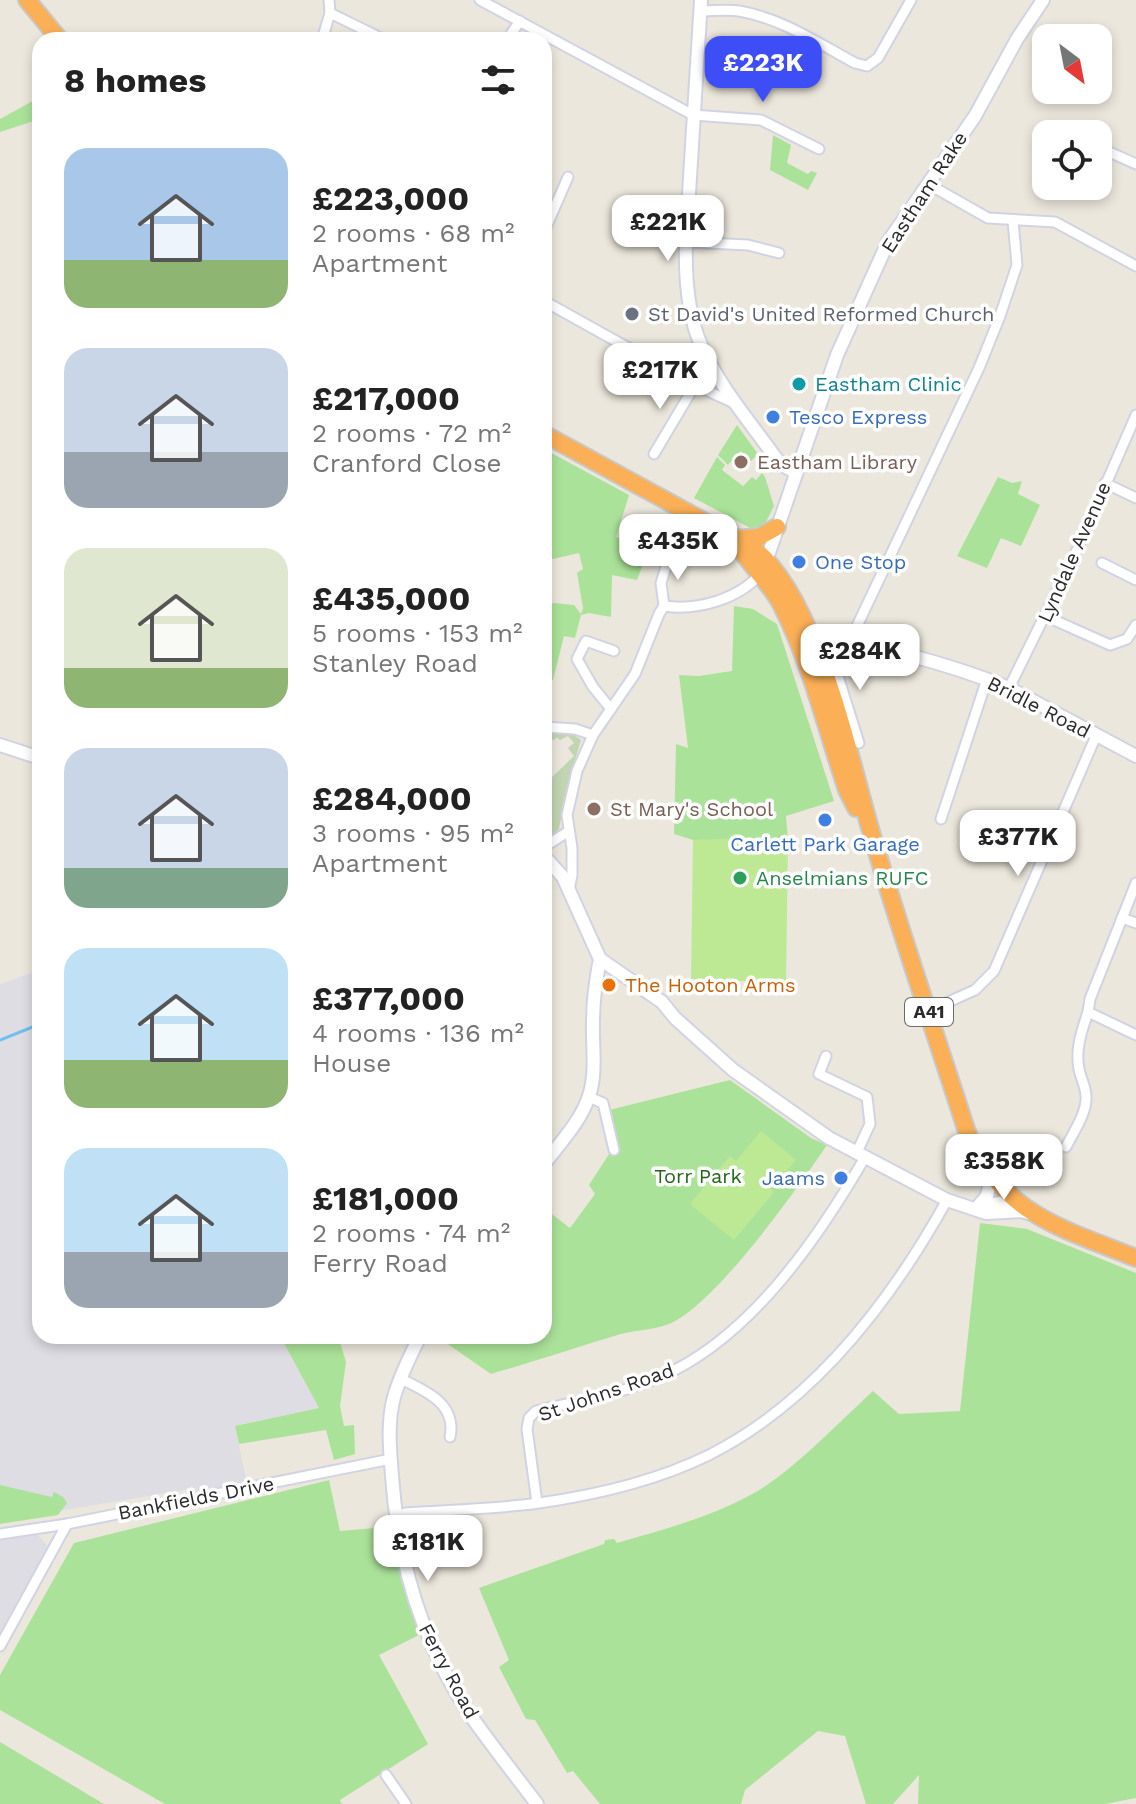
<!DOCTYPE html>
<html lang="en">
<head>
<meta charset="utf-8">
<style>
	body { margin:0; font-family:"Work Sans",sans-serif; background:#f2f2f2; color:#222; height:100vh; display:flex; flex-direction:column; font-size:30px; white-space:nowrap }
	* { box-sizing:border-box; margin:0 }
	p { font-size:26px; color:#767676 }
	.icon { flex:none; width:44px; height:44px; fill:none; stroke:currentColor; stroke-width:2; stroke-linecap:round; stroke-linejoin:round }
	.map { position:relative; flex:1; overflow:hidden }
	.sheet { position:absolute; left:32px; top:32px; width:520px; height:1312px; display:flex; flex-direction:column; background:#fff; border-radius:24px; box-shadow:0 4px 12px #0003 }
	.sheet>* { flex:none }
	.needle { width:52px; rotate:148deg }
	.fabs { position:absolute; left:1032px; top:24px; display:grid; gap:16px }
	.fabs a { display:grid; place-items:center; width:80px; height:80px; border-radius:16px; background:#fff; box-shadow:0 4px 12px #0003; font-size:40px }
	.price { position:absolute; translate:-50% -68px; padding:0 18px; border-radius:16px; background:#fff; color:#222; font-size:26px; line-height:52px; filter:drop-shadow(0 2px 4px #0008) }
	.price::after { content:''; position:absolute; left:50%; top:48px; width:24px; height:18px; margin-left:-12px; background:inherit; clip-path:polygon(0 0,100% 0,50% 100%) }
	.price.current { background:#3e4ef7; color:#fff }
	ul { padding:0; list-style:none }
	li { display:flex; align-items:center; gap:24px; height:200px; padding:0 32px }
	li span { display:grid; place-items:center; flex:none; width:224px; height:160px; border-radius:24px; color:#555 }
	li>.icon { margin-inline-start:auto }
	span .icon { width:96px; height:96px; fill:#fffc; stroke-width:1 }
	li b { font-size:34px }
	h2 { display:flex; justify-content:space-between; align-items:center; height:96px; padding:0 32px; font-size:34px }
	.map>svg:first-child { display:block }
	.industrial { fill:#dfdde4 }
	.green { fill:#abe299 }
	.cemetery { fill:#c1d5b3 }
	.pitch { fill:#bde995 }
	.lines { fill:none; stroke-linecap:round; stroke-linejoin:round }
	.stream { stroke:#70bfed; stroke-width:3 }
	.street-casing { stroke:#d1d3e3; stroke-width:13 }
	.secondary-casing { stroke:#d1d3e3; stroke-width:16 }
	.highway-casing { stroke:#c8c8c8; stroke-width:20 }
	.street { stroke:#fff; stroke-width:9 }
	.secondary { stroke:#fff; stroke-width:12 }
	.highway { stroke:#fbaf57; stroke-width:16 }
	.worship-dot { fill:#6b7280; stroke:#fff; stroke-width:3 }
	.culture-dot { fill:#0f9aa8; stroke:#fff; stroke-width:3 }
	.shop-dot { fill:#3f7fe0; stroke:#fff; stroke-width:3 }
	.education-dot { fill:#8d6e63; stroke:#fff; stroke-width:3 }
	.leisure-dot { fill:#2e9e5b; stroke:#fff; stroke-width:3 }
	.food-dot { fill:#e8710a; stroke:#fff; stroke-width:3 }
	.labels { text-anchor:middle; stroke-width:7; stroke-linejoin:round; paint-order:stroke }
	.shield { fill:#fff; stroke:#6a6a6a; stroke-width:2 }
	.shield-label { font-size:18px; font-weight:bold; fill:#2a2a2a }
	.street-label { font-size:20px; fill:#2a2a2a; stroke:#fff }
	.worship-label { font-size:20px; fill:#5b616d; stroke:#fff; text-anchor:start }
	.culture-label { font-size:20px; fill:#0d838f; stroke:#fff; text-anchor:start }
	.shop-label { font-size:20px; fill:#366cbe; stroke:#fff; text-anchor:start }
	.education-label { font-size:20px; fill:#785e54; stroke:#fff; text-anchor:start }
	.leisure-label { font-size:20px; fill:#27864d; stroke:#fff; text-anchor:start }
	.food-label { font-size:20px; fill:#c56008; stroke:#fff; text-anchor:start }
	.park-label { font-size:20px; fill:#23661b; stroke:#fff }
</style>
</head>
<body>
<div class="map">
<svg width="1136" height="1804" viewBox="0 0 1136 1804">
	<rect width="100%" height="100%" fill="#ece7dc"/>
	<g class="industrial">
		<path d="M40 970V1336H280L319 1408 235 1426 247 1484 193 1496 190 1489 0 1521V984Z"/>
		<path d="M37 1534 48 1547 0 1632V1539Z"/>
	</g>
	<g class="green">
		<path d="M40 97V119L0 132V119Z"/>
		<path d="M773 135 791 145 787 163 808 174 811 171 817 173 808 190 770 170Z"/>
		<path d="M737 425 758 454 751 461 747 460 741 451 728 465 718 455Z"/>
		<path d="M544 449 629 495 616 537 650 546 637 580 612 575 611 617 589 613 581 615 575 638 564 636 553 680H544V605L554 603 574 605 581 614 583 608 577 573 583 569 579 553 544 561Z"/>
		<path d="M717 457 725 465 722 470 743 486 752 477 756 480 762 473 765 477 774 506 764 526 750 528 694 498Z"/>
		<path d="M998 477 1012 483 1022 481 1018 494 1040 505 1021 546 1001 538 987 568 957 556Z"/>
		<path d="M734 606 753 609 777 624 834 801 786 816 788 840H693L674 834 676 744 688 748 679 675 699 676 732 671Z"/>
		<path d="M730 1080 811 1138 827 1145C797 1189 715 1305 669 1324 654 1330 636 1330 621 1334 578 1347 535 1361 491 1374L436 1336H544V1208L570 1228 595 1194 589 1185 611 1151 617 1150 609 1110Z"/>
		<path d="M980 1223 1027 1229 1136 1273V1798L1105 1804H918L919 1775 893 1804H866L845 1736 818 1731 745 1790 741 1804H600L573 1771 567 1773 535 1720 526 1719 499 1667 509 1660 479 1588 604 1544 605 1540 614 1539 617 1543C665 1529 712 1517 756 1492 796 1468 838 1423 873 1391L899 1414 960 1411Z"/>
		<path d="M280 1336H338L346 1362 340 1406 344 1426 354 1425 355 1454 334 1460 326 1430 239 1444 235 1426 319 1408Z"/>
		<path d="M329 1480 340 1531 386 1527 392 1537 403 1584 421 1634 379 1655 428 1744 340 1800 342 1804H165L0 1710V1675L74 1543Z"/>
		<path d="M0 1485 52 1497 54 1492 63 1497 67 1503 58 1515 0 1524Z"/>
		<path d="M0 1742 104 1804H0Z"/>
	</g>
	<path class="cemetery" d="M544 730 570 732 581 740 567 787 559 829 551 836 546 828 548 801 544 775 549 780 574 756 568 748 574 743 568 736 560 740 557 737 554 740 544 736Z"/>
	<g class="pitch">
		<path d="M747 838 788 840 786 983 691 979 693 840Z"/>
		<path d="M761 1131 796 1160 771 1189 774 1192 734 1240 690 1204 730 1156 736 1161Z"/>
	</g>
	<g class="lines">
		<path class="stream" d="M0 1040 40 1024"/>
		<g class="street-casing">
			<g id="street">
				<path d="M480 0 693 115 761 120 819 149"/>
				<path d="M701 11C713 11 727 9 739 11 781 18 818 43 855 63L867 66 878 58 911 0"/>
				<path d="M330 13 385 40"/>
				<path d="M322 40 330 13 329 0"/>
				<path d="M507 40 520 21"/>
				<path d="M1098 147 1136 164"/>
				<path d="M928 184 988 218 1055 222 1136 266"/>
				<path d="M544 232 568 177"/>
				<path d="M686 242 748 245 779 253"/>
				<path d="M544 301 695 385 736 404"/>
				<path d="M674 373 701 347"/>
				<path d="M654 454 695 385"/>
				<path d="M1105 483 1136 498"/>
				<path d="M1102 563 1136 580"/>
				<path d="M664 606 661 583 669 557"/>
				<path d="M1045 616 1110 645 1127 639 1136 625"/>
				<path d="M843 643 838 676 859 743"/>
				<path d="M849 643 979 368 1000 316 1017 265 1013 221"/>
				<path d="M1009 688 1078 548 1136 415"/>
				<path d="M611 709 593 687 577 659 586 641 614 651"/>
				<path d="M544 727 575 729 593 735"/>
				<path d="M941 819 987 679"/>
				<path d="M544 847 569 831"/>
				<path d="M1136 883 1090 999 1088 1012 1136 1035"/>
				<path d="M569 890 572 875V848L567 815 577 771 593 735 635 674 659 614 664 606C697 611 739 599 760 574"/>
				<path d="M1122 918 1136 923"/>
				<path d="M928 1011 975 990 994 971 1096 736"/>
				<path d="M826 1056 819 1074 867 1097 870 1124 856 1154"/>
				<path d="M589 1097 603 1103 614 1150"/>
				<path d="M1066 1147C1073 1133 1085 1116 1086 1100 1087 1088 1081 1080 1079 1069 1075 1049 1082 1030 1088 1012"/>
				<path d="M401 1379C426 1391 457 1404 450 1437"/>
				<path d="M537 1503 527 1429 529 1418 536 1411C577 1401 621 1394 660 1377 749 1339 817 1240 864 1159"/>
				<path d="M405 1513C449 1510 495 1509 539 1503 596 1495 656 1481 709 1455 814 1402 891 1301 947 1200"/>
				<path d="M0 1534 67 1524 391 1459"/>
				<path d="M0 1646 67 1524"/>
				<path d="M386 1775 406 1804"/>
			</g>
		</g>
		<g class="secondary-casing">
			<g id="secondary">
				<path d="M701 0 686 242C685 277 687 315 702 347 719 386 750 422 775 457L782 465 795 472"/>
				<path d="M764 567 837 355 888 242 975 116 1017 39 1043 0"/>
				<path d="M806 643C844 630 970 672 1009 688L1136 756"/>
				<path d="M0 745 40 758"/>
				<path d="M544 856 563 877 600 959 662 1002 675 1018 733 1070 829 1138 947 1200 986 1213 1020 1211 1032 1214"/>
				<path d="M544 1164C560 1143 581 1121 589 1096 597 1072 592 1046 593 1021 593 1000 596 979 600 959"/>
				<path d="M976 1209 1014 1199"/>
				<path d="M976 1209 987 1196 991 1176"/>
				<path d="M420 1336C410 1356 400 1376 394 1397 387 1422 390 1451 392 1476 398 1562 423 1645 471 1716 492 1746 515 1775 537 1804"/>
			</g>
		</g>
		<g class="highway-casing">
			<g id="highway">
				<path d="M27 0 60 40"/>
				<path d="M544 434 753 548C818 598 850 763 874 842 903 940 936 1036 967 1132 1003 1215 1059 1227 1136 1258"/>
				<path d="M734 539C747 563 768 580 781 604 811 663 826 728 847 790L856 808"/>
				<path d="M736 539 759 537 777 527"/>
			</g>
		</g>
		<use href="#street" class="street"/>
		<use href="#secondary" class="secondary"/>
		<use href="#highway" class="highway"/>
	</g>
	<circle class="worship-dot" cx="632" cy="314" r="8"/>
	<circle class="culture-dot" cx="799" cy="384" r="8"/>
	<g class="shop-dot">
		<circle cx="773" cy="417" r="8"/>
		<circle cx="799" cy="562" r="8"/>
		<circle cx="825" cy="820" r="8"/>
		<circle cx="841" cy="1178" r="8"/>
	</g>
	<g class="education-dot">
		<circle cx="741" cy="462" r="8"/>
		<circle cx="594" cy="809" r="8"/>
	</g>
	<circle class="leisure-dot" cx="740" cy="878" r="8"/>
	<circle class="food-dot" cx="609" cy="985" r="8"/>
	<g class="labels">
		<rect class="shield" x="905" y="998" width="48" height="28" rx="6"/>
		<g class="shield-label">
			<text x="929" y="1018">A41</text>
		</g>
		<g class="street-label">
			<text transform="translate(924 192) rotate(-57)" y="7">Eastham Rake</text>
			<text transform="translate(1074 552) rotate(-66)" y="7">Lyndale Avenue</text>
			<text transform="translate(1039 707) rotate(27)" y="7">Bridle Road</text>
			<text transform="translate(606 1392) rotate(-19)" y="7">St Johns Road</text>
			<text transform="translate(196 1498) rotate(-11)" y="7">Bankfields Drive</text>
			<text transform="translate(449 1671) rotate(62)" y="7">Ferry Road</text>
		</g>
		<g class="worship-label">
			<text x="648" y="321">St David's United Reformed Church</text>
		</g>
		<g class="culture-label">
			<text x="815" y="391">Eastham Clinic</text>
		</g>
		<g class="shop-label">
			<text x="789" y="424">Tesco Express</text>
			<text x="815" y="569">One Stop</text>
			<text x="825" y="851" text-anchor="middle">Carlett Park Garage</text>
			<text x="825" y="1185" text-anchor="end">Jaams</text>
		</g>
		<g class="education-label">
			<text x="757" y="469">Eastham Library</text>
			<text x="610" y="816">St Mary's School</text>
		</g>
		<g class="leisure-label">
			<text x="756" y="885">Anselmians RUFC</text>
		</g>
		<g class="food-label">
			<text x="625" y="992">The Hooton Arms</text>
		</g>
		<g class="park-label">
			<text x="698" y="1183">Torr Park</text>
		</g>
	</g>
</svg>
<div class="fabs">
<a><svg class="needle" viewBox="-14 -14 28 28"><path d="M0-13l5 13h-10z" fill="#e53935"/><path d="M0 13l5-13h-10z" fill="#767676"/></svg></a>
<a><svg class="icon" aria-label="locate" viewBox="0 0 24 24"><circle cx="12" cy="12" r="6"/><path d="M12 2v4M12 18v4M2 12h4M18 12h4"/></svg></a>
</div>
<b class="price current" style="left:763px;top:104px">£223K</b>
<b class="price" style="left:668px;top:263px">£221K</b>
<b class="price" style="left:660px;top:411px">£217K</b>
<b class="price" style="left:678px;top:582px">£435K</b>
<b class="price" style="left:860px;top:692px">£284K</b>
<b class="price" style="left:1018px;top:878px">£377K</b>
<b class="price" style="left:1004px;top:1202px">£358K</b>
<b class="price" style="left:428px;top:1583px">£181K</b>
<section class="sheet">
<h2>8 homes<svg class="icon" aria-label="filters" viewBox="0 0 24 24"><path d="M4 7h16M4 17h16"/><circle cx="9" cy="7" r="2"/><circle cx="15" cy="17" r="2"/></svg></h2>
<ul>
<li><span style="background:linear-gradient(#a9c7e8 70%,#8fb573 0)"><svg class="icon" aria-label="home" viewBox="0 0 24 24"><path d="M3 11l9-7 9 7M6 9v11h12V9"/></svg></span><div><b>£223,000</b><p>2 rooms · 68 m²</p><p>Apartment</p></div></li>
<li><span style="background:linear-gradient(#c9d6e8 65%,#9aa5b1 0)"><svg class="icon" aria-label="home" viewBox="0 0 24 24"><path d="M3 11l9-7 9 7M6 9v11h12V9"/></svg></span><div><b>£217,000</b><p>2 rooms · 72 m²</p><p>Cranford Close</p></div></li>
<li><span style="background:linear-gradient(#dfe7d0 75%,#8fb573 0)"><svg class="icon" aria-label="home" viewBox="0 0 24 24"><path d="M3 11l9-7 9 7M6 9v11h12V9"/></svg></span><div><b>£435,000</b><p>5 rooms · 153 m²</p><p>Stanley Road</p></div></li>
<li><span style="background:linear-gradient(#c9d6e8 75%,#7fa58c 0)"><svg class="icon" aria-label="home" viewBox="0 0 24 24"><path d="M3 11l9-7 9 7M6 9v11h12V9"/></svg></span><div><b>£284,000</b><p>3 rooms · 95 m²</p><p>Apartment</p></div></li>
<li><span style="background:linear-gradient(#bfe0f5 70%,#8fb573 0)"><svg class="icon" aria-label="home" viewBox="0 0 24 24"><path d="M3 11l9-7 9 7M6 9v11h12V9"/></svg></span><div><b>£377,000</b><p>4 rooms · 136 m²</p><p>House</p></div></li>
<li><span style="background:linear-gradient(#bfe0f5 65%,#9aa5b1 0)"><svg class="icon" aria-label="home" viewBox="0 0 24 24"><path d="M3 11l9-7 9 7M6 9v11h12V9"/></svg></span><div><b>£181,000</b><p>2 rooms · 74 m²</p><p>Ferry Road</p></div></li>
</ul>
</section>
</div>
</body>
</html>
